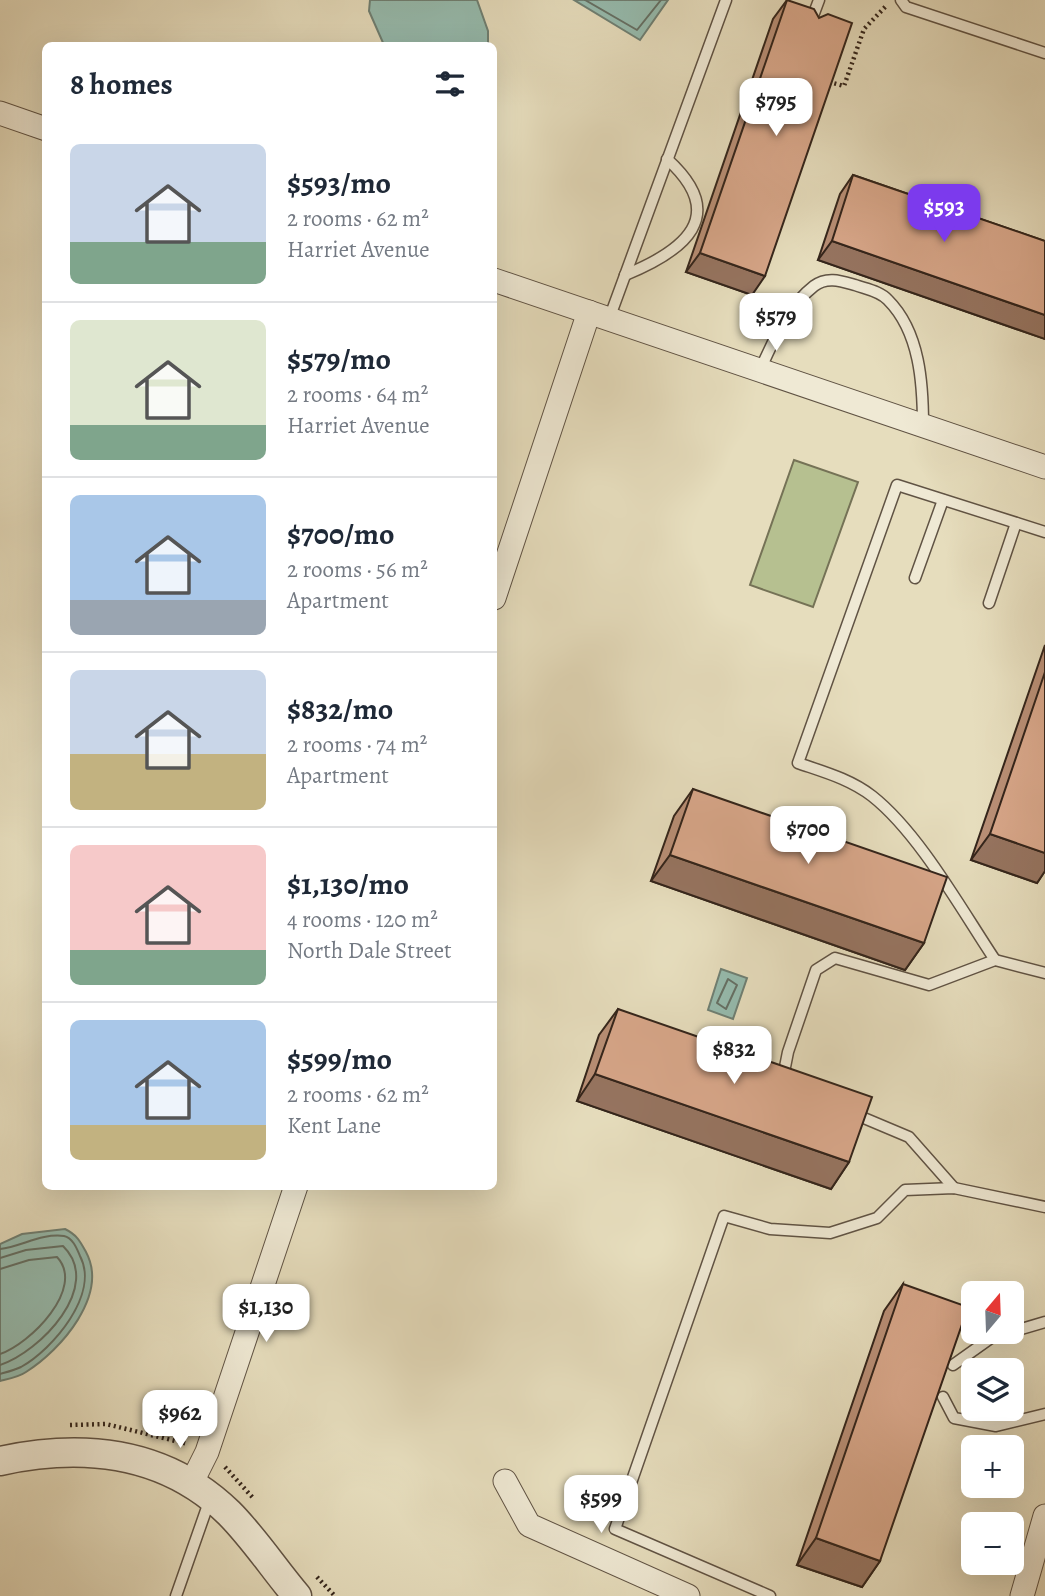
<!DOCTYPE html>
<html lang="en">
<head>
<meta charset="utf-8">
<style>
	body { margin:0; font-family:Alegreya,serif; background:#f2f2f3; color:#1f2937; height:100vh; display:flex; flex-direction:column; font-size:26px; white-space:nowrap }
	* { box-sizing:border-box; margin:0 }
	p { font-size:23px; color:#747a83 }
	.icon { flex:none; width:38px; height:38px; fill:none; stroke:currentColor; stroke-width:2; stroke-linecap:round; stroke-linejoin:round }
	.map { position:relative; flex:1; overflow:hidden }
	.details { position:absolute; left:42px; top:42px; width:455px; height:1148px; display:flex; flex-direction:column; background:#fff; border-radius:10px; box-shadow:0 7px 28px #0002 }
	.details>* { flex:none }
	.needle { width:46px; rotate:19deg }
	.tools { position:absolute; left:961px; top:1281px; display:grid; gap:14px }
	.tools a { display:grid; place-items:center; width:63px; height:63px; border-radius:10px; background:#fff; box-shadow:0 7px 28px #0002; font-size:35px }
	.price { position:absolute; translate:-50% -60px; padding:0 16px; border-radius:14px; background:#fff; color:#222; font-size:23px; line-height:46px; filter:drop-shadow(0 2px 4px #0008) }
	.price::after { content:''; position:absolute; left:50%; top:42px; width:21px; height:16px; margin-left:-10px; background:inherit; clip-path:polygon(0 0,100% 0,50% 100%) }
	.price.active { background:#7c3aed; color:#fff }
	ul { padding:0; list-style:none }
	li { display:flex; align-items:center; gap:21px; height:175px; padding:0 28px }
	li+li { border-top:2px solid #e0e1e3 }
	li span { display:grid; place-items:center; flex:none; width:196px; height:140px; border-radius:10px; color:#555 }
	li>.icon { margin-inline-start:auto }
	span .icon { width:84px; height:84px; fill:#fffc; stroke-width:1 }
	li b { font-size:30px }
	h2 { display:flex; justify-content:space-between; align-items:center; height:84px; padding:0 28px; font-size:30px }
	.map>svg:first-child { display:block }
	.green { fill:#b6c090; stroke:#757256; stroke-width:2 }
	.water { fill:#96bcaf; stroke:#6f8074; stroke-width:2 }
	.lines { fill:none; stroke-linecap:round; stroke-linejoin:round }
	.shore { stroke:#657065; stroke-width:2 }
	.service-casing { stroke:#605344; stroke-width:13 }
	.minor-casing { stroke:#605344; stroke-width:25 }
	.tertiary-casing { stroke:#605344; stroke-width:31 }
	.path { stroke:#34251b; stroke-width:4.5; stroke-dasharray:2 3.5; stroke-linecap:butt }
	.service { stroke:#efe9d4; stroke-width:10 }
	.minor { stroke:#efe9d4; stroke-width:23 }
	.tertiary { stroke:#efe9d4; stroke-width:28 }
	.wall { fill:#b98f76; stroke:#34251b; stroke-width:2 }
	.shaded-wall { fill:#967460; stroke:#34251b; stroke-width:2 }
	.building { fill:#d7a689; stroke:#34251b; stroke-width:2 }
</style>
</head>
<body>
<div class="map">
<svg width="1045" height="1596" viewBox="0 0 1045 1596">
	<rect width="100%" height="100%" fill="#e6ddbd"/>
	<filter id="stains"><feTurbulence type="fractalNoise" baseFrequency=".00286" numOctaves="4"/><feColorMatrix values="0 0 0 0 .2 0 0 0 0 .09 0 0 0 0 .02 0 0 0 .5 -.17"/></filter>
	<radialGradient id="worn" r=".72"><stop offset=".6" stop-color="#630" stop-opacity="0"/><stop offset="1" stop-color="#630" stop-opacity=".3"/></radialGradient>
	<path class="green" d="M794 460 858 482 813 607 750 585Z"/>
	<g class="water">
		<path d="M370 0H477L488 31V45H384L369 11Z"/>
		<path d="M574 0H668L640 40Z"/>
		<path d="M721 969 747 978 733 1019 708 1010Z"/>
		<path d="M65 1229C77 1235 80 1241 86 1252 109 1295 61 1350 26 1372 19 1377 8 1379 0 1381V1244L22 1234Z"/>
	</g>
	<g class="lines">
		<g class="shore">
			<path d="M585 0 637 30 661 0"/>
			<path d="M728 979 737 985 726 1009 717 1003Z"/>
			<path d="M0 1249C21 1247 41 1233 64 1236 73 1238 77 1249 80 1256 100 1294 53 1349 21 1367 15 1370 7 1372 0 1374"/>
			<path d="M0 1258 26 1250 63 1246C104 1286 40 1352 0 1365"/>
			<path d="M0 1269 29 1260 57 1257C86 1288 30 1344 0 1354"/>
		</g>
		<g class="service-casing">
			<g id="service">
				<path d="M901 0 906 7 1045 53"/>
				<path d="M810 24 819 0"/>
				<path d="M625 275C684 251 730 216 667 159"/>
				<path d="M609 319 726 0"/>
				<path d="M760 370C774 340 787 307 814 286 827 276 841 281 855 285 866 289 880 291 888 300 920 332 923 384 923 426"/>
				<path d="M915 578 943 500"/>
				<path d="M989 603 1016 523"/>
				<path d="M995 960C961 909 919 833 872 796 850 779 824 772 798 763L897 485 1045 532"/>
				<path d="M783 1077 788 1052 816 970 835 958 929 985 995 960 1045 973"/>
				<path d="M852 1113 909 1137 954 1188"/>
				<path d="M953 1365 991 1338 1045 1322"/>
				<path d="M943 1397 954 1418 996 1426 1045 1414"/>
				<path d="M176 1596 210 1499"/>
				<path d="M770 1596 615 1529 724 1216 770 1229 830 1233 877 1218 905 1190 954 1188 1045 1207"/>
			</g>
		</g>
		<g class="minor-casing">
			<g id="minor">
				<path d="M0 113 46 129"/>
				<path d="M494 280 1045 467"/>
				<path d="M494 598 589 312"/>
				<path d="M505 1481 529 1525 688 1596"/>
				<path d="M191 1484 207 1452 296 1186"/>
				<path d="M1022 1596 1045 1516"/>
			</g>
		</g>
		<g class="tertiary-casing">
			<path id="tertiary" d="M0 1461C83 1443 165 1451 229 1513 254 1538 274 1569 297 1596"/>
		</g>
		<g class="path">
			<path d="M829 82 844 86 864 29 887 5"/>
			<path d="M70 1425 106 1424 188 1444"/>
			<path d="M225 1467 254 1499"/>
			<path d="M317 1577 335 1596"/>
		</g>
		<use href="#service" class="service"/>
		<use href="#minor" class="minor"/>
		<use href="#tertiary" class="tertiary"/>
	</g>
	<g class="wall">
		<path d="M787 0 752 295 686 272 773 19Z"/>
		<path d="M853 175 1045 241V339L818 260 840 194Z"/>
		<path d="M1045 645V871L1037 883 971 860Z"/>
		<path d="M693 789 924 943 905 970 651 881 674 816Z"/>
		<path d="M618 1009 849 1162 831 1189 577 1101 599 1035Z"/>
		<path d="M903 1284 880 1561 862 1587 797 1565 884 1311Z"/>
	</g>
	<g class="shaded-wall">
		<path d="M832 241 1045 315V339L818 260Z"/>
		<path d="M700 253 765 276 752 295 686 272Z"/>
		<path d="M990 834 1045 853V871L1037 883 971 860Z"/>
		<path d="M670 855 924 943 905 970 651 881Z"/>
		<path d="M595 1074 849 1162 831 1189 577 1101Z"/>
		<path d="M816 1538 880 1561 862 1587 797 1565Z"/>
	</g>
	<g class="building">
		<path d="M787 0 814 9 819 18 828 14 852 23 765 276 700 253Z"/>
		<path d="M853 175 1045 241V315L832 241Z"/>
		<path d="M1045 672V853L990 834Z"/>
		<path d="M693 789 947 877 924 943 670 855Z"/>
		<path d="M618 1009 872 1097 849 1162 595 1074Z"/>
		<path d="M903 1284 968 1307 880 1561 816 1538Z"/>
	</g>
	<rect width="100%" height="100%" filter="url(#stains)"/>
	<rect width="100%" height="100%" fill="url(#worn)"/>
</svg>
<div class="tools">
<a><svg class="needle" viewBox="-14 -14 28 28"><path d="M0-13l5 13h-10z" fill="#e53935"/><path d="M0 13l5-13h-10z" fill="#747a83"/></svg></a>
<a><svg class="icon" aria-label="layers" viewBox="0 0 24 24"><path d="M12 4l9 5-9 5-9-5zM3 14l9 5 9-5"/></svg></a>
<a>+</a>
<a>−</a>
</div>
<b class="price" style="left:776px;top:138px">$795</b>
<b class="price active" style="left:944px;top:244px">$593</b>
<b class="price" style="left:776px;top:353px">$579</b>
<b class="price" style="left:808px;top:866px">$700</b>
<b class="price" style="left:734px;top:1086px">$832</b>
<b class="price" style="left:266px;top:1344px">$1,130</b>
<b class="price" style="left:180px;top:1450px">$962</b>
<b class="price" style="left:601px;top:1535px">$599</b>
<section class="details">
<h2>8 homes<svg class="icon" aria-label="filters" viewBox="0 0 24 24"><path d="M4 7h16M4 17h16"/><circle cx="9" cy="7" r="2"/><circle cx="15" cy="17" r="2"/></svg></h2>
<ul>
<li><span style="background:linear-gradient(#c9d6e8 70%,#7fa58c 0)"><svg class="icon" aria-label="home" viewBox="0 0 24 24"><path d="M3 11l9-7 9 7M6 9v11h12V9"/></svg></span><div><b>$593/mo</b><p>2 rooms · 62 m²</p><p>Harriet Avenue</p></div></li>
<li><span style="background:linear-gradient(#dfe7d0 75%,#7fa58c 0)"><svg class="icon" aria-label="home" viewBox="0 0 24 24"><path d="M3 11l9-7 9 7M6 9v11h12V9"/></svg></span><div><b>$579/mo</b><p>2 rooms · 64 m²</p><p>Harriet Avenue</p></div></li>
<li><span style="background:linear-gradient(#a9c7e8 75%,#9aa5b1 0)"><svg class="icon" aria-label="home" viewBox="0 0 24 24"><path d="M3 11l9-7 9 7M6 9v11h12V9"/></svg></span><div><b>$700/mo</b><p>2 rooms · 56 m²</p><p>Apartment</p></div></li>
<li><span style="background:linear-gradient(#c9d6e8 60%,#c2b280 0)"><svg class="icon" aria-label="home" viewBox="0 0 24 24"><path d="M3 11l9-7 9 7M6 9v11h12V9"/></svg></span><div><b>$832/mo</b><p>2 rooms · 74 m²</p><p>Apartment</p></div></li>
<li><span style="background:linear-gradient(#f6c9c9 75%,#7fa58c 0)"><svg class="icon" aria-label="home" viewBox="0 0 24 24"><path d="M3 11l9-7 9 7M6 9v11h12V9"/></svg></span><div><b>$1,130/mo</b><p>4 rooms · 120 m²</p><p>North Dale Street</p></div></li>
<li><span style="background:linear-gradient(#a9c7e8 75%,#c2b280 0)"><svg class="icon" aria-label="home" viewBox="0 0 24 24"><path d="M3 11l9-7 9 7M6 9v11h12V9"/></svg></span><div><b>$599/mo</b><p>2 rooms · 62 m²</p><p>Kent Lane</p></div></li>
</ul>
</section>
</div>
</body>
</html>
